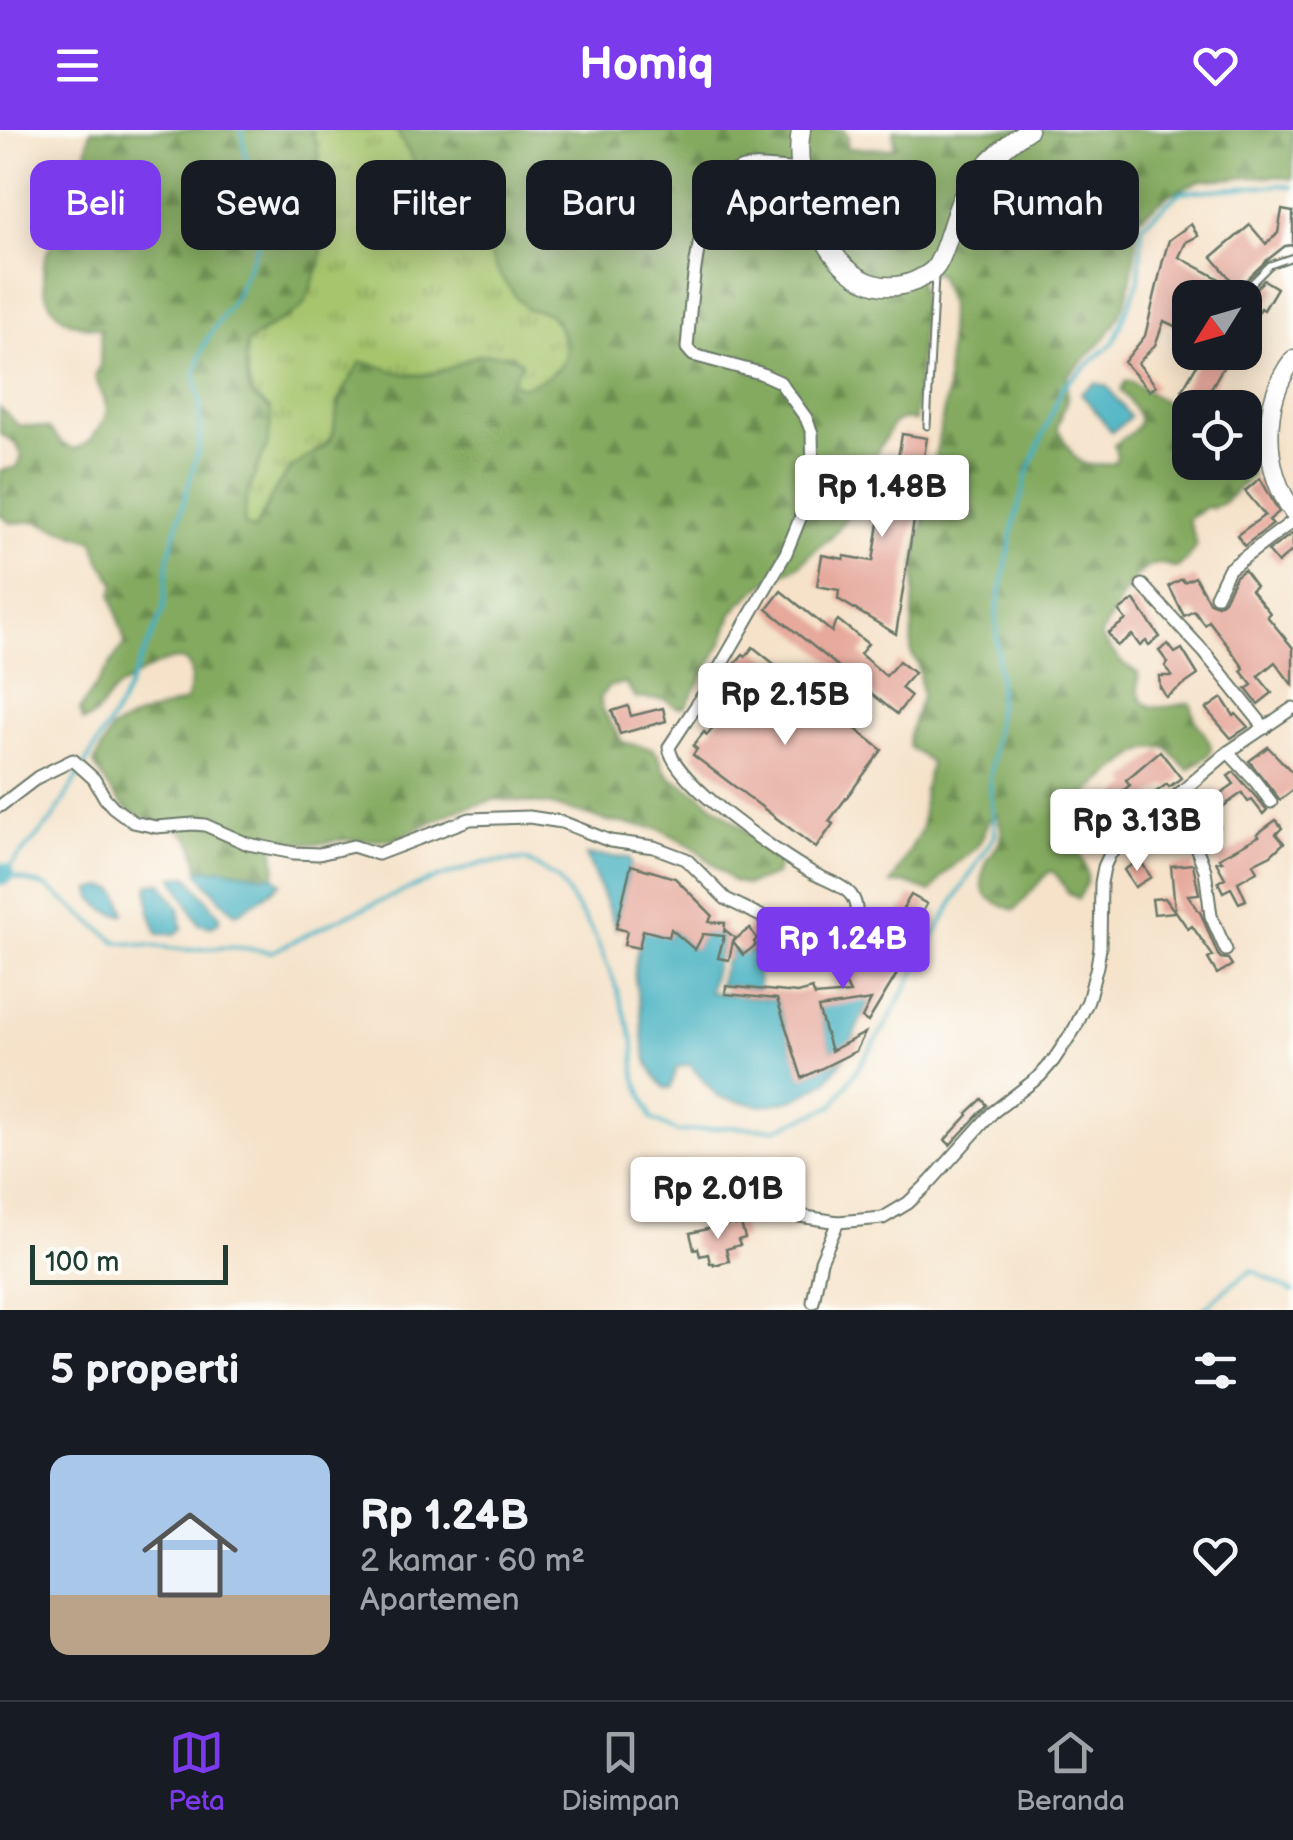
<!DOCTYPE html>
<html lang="id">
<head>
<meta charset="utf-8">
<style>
	body { margin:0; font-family:"Balsamiq Sans",sans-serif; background:#242831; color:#f1f3f6; height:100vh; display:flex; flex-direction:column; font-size:38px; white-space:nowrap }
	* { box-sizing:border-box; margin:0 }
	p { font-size:32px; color:#9ea1a6 }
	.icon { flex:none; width:55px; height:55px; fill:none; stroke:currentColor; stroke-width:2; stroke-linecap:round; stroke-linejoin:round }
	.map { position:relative; height:1180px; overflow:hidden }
	.details { display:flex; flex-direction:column; background:#171b24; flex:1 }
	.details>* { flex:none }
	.hud { position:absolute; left:30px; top:30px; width:1235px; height:90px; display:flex; gap:20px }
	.needle { width:65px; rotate:233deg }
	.tools { position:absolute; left:1172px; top:150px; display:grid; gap:20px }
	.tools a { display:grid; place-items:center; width:90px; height:90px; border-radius:20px; background:#171b24; box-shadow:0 5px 25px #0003; font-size:50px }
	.scale { position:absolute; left:30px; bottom:25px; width:198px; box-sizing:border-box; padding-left:10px; border:5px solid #1f3d34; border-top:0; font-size:28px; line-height:35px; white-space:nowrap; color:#1f3d34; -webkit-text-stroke:8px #fdfcf7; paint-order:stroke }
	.price { position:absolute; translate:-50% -85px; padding:0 22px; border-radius:10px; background:#fff; color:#222; font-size:32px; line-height:65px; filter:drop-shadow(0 2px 5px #0008) }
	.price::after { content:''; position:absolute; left:50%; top:60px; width:30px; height:22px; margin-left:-15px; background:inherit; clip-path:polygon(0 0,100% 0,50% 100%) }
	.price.current { background:#7c3aed; color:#fff }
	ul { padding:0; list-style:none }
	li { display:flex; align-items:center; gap:30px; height:250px; padding:0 50px }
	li+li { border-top:2px solid #363941 }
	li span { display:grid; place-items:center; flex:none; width:280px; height:200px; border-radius:20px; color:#555 }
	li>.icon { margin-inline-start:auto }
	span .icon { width:120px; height:120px; fill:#fffc; stroke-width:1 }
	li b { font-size:42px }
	h2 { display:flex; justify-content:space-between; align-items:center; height:120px; padding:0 50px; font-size:42px }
	.pill { padding:0 35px; border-radius:20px; background:#171b24; box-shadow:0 5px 25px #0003; font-size:35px; line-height:90px }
	.pill.current { background:#7c3aed; color:#fff }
	header { display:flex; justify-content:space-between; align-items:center; height:130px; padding:0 50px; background:#7c3aed; color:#fff; font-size:45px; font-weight:700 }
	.dock { display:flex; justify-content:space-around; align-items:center; height:140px; border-top:2px solid #363941; background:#171b24; font-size:28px; color:#9ea1a6 }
	.dock a { display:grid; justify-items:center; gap:5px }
	.dock .current { color:#7c3aed }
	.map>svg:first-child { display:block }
	.grass { fill:url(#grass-tufts); stroke:#628150; stroke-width:2.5 }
	.forest { fill:url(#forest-firs); stroke:#52744a; stroke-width:2.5 }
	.water { fill:#44b1c1; stroke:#32777a; stroke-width:2.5 }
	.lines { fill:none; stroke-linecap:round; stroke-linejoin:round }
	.stream { stroke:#44b1c1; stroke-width:4 }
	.river { stroke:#44b1c1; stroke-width:22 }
	.building { fill:#e6a99c }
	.lane-casing { stroke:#6a7768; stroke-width:9 }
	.street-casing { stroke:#6a7768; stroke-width:15 }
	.primary-casing { stroke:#6a7768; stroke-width:21 }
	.lane { stroke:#fff; stroke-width:5 }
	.street { stroke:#fff; stroke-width:11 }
	.primary { stroke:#fff; stroke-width:18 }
</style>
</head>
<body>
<header><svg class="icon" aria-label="menu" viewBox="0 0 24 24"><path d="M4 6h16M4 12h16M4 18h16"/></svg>Homiq<svg class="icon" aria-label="heart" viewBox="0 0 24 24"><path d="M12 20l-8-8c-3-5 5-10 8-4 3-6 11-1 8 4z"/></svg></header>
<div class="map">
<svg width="1293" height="1180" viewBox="0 0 1293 1180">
	<defs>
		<pattern id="grass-tufts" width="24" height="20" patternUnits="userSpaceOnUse" patternTransform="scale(2.5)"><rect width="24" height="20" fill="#a6c56d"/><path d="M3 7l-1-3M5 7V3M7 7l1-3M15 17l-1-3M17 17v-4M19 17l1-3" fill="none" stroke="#87a15a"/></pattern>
		<pattern id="forest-firs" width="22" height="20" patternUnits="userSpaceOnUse" patternTransform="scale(2.5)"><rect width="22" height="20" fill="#84aa60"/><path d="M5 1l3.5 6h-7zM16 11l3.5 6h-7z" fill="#6b8c50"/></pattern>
	</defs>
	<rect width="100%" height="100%" fill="#fdfcf7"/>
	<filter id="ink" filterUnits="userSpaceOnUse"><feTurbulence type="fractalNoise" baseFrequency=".01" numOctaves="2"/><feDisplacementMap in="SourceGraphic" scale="20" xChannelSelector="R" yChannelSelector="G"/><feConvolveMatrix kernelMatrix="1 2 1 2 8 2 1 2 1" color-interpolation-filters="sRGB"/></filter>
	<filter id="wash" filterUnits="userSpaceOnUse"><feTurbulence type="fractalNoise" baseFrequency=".0048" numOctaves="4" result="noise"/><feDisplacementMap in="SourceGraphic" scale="40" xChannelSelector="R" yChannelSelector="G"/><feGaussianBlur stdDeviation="2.25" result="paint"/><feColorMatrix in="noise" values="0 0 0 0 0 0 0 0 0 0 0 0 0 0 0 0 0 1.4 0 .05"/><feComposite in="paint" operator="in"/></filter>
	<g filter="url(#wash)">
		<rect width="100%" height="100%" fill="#f5e2c9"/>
		<path class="grass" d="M311 0H396L418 39 428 64 453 105 479 108 490 114V127L541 180 551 186 558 197 567 220 564 232 547 248 523 257 511 253 513 225H478L456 237 421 245 394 243 373 234C365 240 352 247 346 255 328 279 347 304 314 322L261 389 254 400 244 396C245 382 245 368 250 356 262 325 273 316 270 279L251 264 245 227 247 213 278 192 290 187 320 133 323 109 317 41 319 29 317 17Z"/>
		<path class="forest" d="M91 0H311L317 17 319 29 317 41 323 109 320 133 306 171 299 180 267 198 247 213C245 225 245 252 251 263 255 271 264 275 270 279 273 316 262 324 250 356 245 368 245 382 244 395L254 400C267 379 273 357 291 339 301 329 329 318 333 305 335 300 334 295 335 289 340 268 348 250 361 232 388 236 402 249 432 244 448 241 461 231 476 226 490 222 511 224 522 232L511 253 523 257C537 251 556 246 564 231 570 220 560 194 551 186 544 180 535 180 527 180 511 159 491 141 489 114L479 108 453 105 443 97 435 88 418 39 396 0H843L848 6 847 18 888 19 895 16 893 0H1293V49L1275 46 1201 50 1170 64 1138 89C1134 129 1133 173 1107 205 1095 220 1080 233 1067 246V269L1057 298C1076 328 1075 341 1114 333L1117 327 1114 315C1148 292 1145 293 1121 260L1125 252 1130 251 1190 288V332L1244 333 1252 345 1223 373 1212 378 1206 377 1188 389 1197 415 1186 431 1176 438C1171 436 1166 434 1160 434 1131 434 1115 486 1100 506L1122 533 1138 543C1139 548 1137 554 1138 560 1142 586 1173 576 1190 573 1194 581 1193 589 1199 596 1219 624 1213 621 1188 640L1167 617C1161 617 1156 617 1151 618 1132 622 1068 677 1061 693 1057 705 1061 712 1067 722L1079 723C1090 742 1090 751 1078 769L1068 762 1055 743 1049 741 1015 780C988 772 974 763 987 732 992 721 1002 714 1002 702 1002 699 998 688 997 685L988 691C980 724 967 722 947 742 941 747 936 755 931 762L907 753 891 754 922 698 924 660 931 633 908 616 909 604 922 565 918 534 911 523 916 430 947 263 949 175 938 144 917 140 923 181 915 291 903 289 893 294 854 362 847 386 833 406 817 418 800 435 765 453 740 474 732 484 723 511 687 574 683 577H677L666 570 636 568 625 553 608 557 600 567 602 578 622 612 653 619 659 627 663 638 671 648 698 663 758 710 779 734 775 745 747 755 733 751 693 717 660 699 608 691 551 675 497 669 455 681 394 710H337L318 714 273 711 276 740 273 745 267 746 224 739 199 740C193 684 164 704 128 679 113 668 104 649 94 634L111 600 136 587 186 571C188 564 191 555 191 548 193 505 131 549 117 559 103 570 101 587 83 591L80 579 125 513 112 465 115 453 100 431 94 411 37 391 11 393 0 385V341L17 337 22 326 17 315 0 303V278L18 295 48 298 64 315 75 319C84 315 88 313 94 305 117 275 104 276 95 246L100 235 101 199C89 196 74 196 64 188 40 172 37 135 53 112 59 104 71 100 75 91 84 74 82 56 84 38 85 26 88 12 91 0Z"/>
		<g class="water">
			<path d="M1095 253 1108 257 1130 287 1112 302 1081 263Z"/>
			<path d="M586 725 629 728 631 735 616 798Z"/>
			<path d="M224 739 267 746 273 745 281 753 259 770 236 784 220 769 199 744V740Z"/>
			<path d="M188 746 220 786 219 791 212 797 199 794 173 747Z"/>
			<path d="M162 753 179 778 182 799 175 804H158L150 782 148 756 150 754Z"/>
			<path d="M103 757C120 757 120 768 125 783L122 785C108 783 93 775 91 760Z"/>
			<path d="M647 783 669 806 671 799 695 819 703 804 721 805 722 811 709 862 777 870 802 948 845 927 826 952 795 969 763 976 718 967 689 934 676 938 671 958H665C639 932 645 911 640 877 638 864 633 851 635 838 636 820 643 801 647 783Z"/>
			<path d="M756 815 759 859 719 855 726 830H729L731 820 743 824 748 821 750 823Z"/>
			<path d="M862 868 868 872 852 910 831 921 818 878Z"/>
		</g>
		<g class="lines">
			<g class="stream">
				<path d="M242 0 248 48 255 72 259 112 235 167 204 214 195 245 200 273 199 317 169 425 163 481 122 572 52 690 3 744 47 757 117 812 188 820 235 817 272 822 332 792 423 753 483 733 526 730 558 749 593 802 614 851 634 912 635 946 652 989 678 1002 728 997 776 999 833 976 886 895 953 772 995 705 990 652 999 561 996 486 1015 389 1029 339 1063 256 1114 212 1139 150 1142 95 1181 62 1281 55 1293 57"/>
				<path d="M1203 1180 1226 1159 1252 1140 1293 1162"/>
			</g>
			<path class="river" d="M0 743 3 744"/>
		</g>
		<g id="blocks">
			<g class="building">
				<path d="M1282 80 1293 82V115L1285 116 1266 131 1238 158 1212 127 1250 95 1266 114 1278 103Z"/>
				<path d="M1191 94 1198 106 1186 112 1179 127 1238 159 1231 168H1208L1198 157 1194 168H1190V182L1181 199 1164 191 1155 215 1138 233 1156 256 1150 261 1124 232 1145 206 1163 130 1169 110Z"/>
				<path d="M1264 150 1277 158 1264 180 1261 178 1245 205V169Z"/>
				<path d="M1204 222H1232L1203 272 1182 260Z"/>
				<path d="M902 304 927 308 896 504 838 469 839 460 817 456 822 425 844 429V426L873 431 881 381 859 377 861 364 869 353 872 335 888 337V333L897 335Z"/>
				<path d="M1260 348 1279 382 1269 390 1273 394 1244 416 1237 405 1265 385 1245 361Z"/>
				<path d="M1293 403V420L1278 433 1268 421Z"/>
				<path d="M1244 440 1256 456 1251 460 1270 483 1267 486 1293 518V556L1275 532 1258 546 1272 563 1258 574 1246 559 1252 555 1241 541 1244 538 1222 508 1209 491 1205 495 1194 481 1184 486 1169 456 1182 449 1184 452 1195 447 1209 472 1218 475 1224 470 1236 446Z"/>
				<path d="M781 461 832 502 834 495 838 490 868 514 860 524 886 546 899 531 914 543 901 558 911 566 897 584 767 479Z"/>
				<path d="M1134 470 1160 507 1149 515 1146 511 1140 516 1132 505 1117 516 1108 503 1126 490 1119 481Z"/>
				<path d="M1168 514 1175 523 1182 519 1198 545 1166 567 1160 557 1159 546H1172L1165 536 1168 533 1159 521Z"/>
				<path d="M753 517 882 620 829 691 833 694 816 718 693 625 697 619 693 616 704 602 707 605 720 588 722 583 716 578 739 548 733 543 736 539 733 536 743 524 746 526Z"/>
				<path d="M1222 568 1234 586 1236 584 1248 597 1231 608 1206 579Z"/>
				<path d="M628 576 631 586 663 578 666 591 620 604 612 581Z"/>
				<path d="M1268 617 1293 643V660L1280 670 1249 631Z"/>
				<path d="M1160 621 1181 648 1169 657 1167 654 1141 673 1146 678 1130 690 1124 683 1104 696 1095 683 1114 671 1113 669 1130 655 1126 650Z"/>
				<path d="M1234 642 1267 680 1263 684 1252 670 1248 672 1242 663 1211 685 1220 696 1204 710 1189 677 1197 671 1201 677 1234 654 1228 646Z"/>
				<path d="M1276 690 1282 698 1276 704 1284 713 1271 725 1253 734 1257 741 1238 752 1246 770 1239 773 1231 758 1223 762 1218 752 1225 748 1216 732 1222 731 1219 728 1259 706 1257 704Z"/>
				<path d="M1175 691 1183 709 1171 718 1159 703Z"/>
				<path d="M1095 692 1103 710 1089 716 1082 698Z"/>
				<path d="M1140 730 1151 747 1135 757 1124 740Z"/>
				<path d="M1193 734 1199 764 1188 765 1201 784 1218 825 1221 828 1228 829 1232 835 1217 844 1208 829 1213 826 1192 796 1188 799 1175 780 1171 736Z"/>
				<path d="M631 735 675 748 712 785 709 792 725 793 724 803 725 800 734 807V810L750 798 757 809 754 812 756 815 743 825 733 811 729 830 718 828 724 806 703 804 695 820 671 799 669 807 643 800 639 818 624 815 627 801 616 798Z"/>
				<path d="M911 765 927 774 903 814 912 819 868 892 862 888 871 870 818 878 831 921 865 903 856 921 802 948 777 869 725 864 726 856 797 863 812 859 815 866 850 863 833 829 875 808 879 817Z"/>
				<path d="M1165 768 1175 782 1154 784 1152 769Z"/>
				<path d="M982 969 987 975 950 1015 945 1010 968 985 967 983Z"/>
				<path d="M734 1093 735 1095 741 1094 745 1108 738 1110 740 1115 726 1119 729 1131 714 1135V1133H710L708 1124 700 1126 698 1118 694 1119 690 1103Z"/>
			</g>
		</g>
	</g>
	<g filter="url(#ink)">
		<use href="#blocks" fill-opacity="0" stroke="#6a7768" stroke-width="2.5"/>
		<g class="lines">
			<g class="lane-casing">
				<g id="lane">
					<path d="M1237 168 1270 135 1293 127"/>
					<path d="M927 296 935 146"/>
				</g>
			</g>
			<g class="street-casing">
				<g id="street">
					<path d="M1142 455 1205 523 1265 598"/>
					<path d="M1216 466 1229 439 1293 391"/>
					<path d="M1228 622 1255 651 1271 672"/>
					<path d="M1173 669 1185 689 1205 740 1211 786 1226 820"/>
					<path d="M0 676 38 647 73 630 94 649 105 668 113 677 133 692 156 697 193 694 205 695 248 714 294 723 319 724 353 716 378 724 470 689 529 687 562 692 610 711 654 717 686 729 726 769 771 791 791 785 829 813C848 807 865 784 851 765 843 755 823 749 811 742 779 724 673 652 669 617L706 561 786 423 808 369 813 345 812 303 806 288 780 252 760 243 693 225 687 218C691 175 695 58 740 39 754 34 786 39 802 40"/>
					<path d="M710 1080 747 1078 838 1092 883 1088 908 1073 930 1052 992 983 1040 946 1053 931 1075 898 1088 871 1097 836 1100 818 1101 753 1104 737 1110 724 1135 698 1173 669 1228 622 1293 578"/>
					<path d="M813 1172 821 1131 838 1092"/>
				</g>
			</g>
			<g class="primary-casing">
				<g id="primary">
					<path d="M801 0C790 61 837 183 915 151 921 148 931 143 935 138 945 126 954 83 963 66 974 43 1006 14 1028 0"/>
					<path d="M1293 230C1261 271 1262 340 1293 381"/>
				</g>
			</g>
			<use href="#lane" class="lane"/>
			<use href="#street" class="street"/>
			<use href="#primary" class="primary"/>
		</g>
	</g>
</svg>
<div class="tools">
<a><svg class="needle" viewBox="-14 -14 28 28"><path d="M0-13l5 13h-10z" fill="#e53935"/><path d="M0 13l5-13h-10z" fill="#9ea1a6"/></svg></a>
<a><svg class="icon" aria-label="locate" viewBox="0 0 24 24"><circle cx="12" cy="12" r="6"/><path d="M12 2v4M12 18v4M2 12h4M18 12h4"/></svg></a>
</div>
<div class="scale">100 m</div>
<b class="price" style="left:882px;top:410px">Rp 1.48B</b>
<b class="price" style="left:785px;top:618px">Rp 2.15B</b>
<b class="price" style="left:1137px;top:744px">Rp 3.13B</b>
<b class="price current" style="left:843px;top:862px">Rp 1.24B</b>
<b class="price" style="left:718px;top:1112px">Rp 2.01B</b>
<div class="hud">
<a class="pill current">Beli</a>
<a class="pill">Sewa</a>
<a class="pill">Filter</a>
<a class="pill">Baru</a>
<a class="pill">Apartemen</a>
<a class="pill">Rumah</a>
</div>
</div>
<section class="details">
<h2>5 properti<svg class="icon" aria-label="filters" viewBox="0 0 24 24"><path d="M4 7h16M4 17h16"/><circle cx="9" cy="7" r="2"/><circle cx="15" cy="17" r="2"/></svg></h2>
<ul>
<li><span style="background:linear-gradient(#a9c7e8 70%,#b9a48a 0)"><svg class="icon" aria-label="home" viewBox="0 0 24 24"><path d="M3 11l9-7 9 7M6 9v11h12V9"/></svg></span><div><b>Rp 1.24B</b><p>2 kamar · 60 m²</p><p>Apartemen</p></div><svg class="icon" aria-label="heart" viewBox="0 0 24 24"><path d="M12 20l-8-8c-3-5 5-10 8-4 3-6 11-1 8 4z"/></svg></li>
</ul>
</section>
<nav class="dock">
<a class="current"><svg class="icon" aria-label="map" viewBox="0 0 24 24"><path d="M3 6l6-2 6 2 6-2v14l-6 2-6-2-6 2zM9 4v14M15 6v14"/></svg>Peta</a>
<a><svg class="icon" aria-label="saved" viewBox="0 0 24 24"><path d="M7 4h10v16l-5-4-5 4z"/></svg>Disimpan</a>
<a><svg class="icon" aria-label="home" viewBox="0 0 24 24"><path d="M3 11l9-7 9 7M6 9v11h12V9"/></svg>Beranda</a>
</nav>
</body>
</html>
